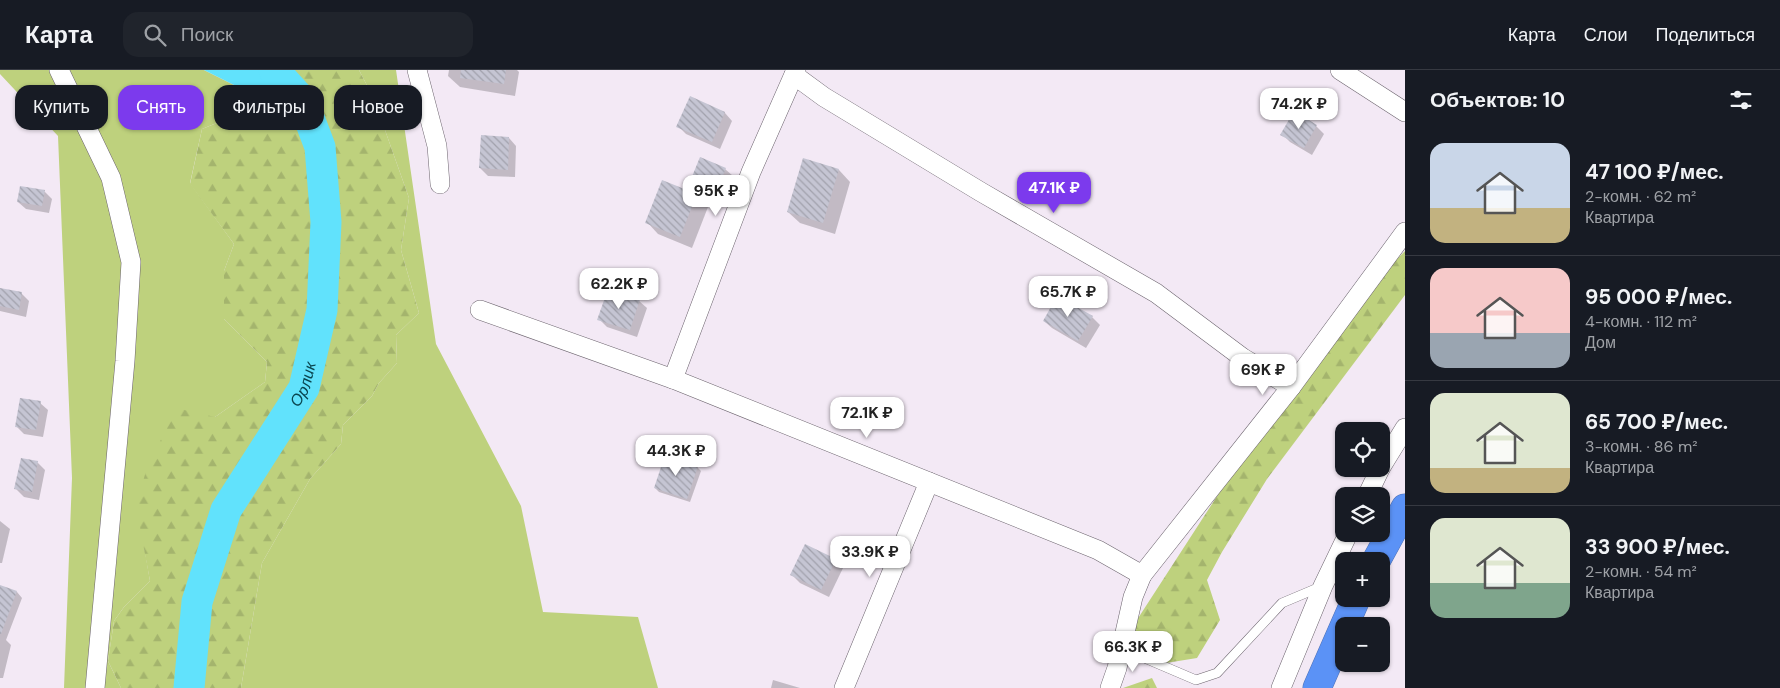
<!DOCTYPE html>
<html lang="ru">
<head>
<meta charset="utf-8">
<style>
	body { margin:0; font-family:"DM Sans",sans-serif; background:#20242c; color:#f1f3f6; height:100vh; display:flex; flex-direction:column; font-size:19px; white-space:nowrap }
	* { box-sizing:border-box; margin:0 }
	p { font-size:16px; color:#9ea1a6 }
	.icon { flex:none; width:28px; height:28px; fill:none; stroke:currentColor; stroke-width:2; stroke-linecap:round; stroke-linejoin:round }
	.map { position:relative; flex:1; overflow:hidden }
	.side { display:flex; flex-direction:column; background:#171b24; width:375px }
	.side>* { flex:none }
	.banner { position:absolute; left:15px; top:15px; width:475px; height:45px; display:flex; gap:10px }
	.fabs { position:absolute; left:1335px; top:352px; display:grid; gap:10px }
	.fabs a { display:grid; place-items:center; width:55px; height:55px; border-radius:10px; background:#171b24; box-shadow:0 1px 4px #0004; font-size:25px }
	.price { position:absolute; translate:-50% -42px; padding:0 11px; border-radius:10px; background:#fff; color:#222; font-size:16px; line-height:32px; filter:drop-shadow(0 1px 2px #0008) }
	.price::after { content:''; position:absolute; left:50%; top:30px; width:15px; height:11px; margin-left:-8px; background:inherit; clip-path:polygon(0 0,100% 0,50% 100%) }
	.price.selected { background:#7c3aed; color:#fff }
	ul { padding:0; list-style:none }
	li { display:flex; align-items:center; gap:15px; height:125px; padding:0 25px }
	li+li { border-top:1px solid #363941 }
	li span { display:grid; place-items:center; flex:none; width:140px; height:100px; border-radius:15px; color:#555 }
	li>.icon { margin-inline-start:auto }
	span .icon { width:60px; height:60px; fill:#fffc; stroke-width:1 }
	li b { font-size:21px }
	h2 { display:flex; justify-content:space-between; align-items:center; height:60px; padding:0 25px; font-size:21px }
	.pill { padding:0 18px; border-radius:15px; background:#171b24; box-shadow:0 1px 4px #0004; font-size:18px; line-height:45px }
	.pill.selected { background:#7c3aed; color:#fff }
	header { display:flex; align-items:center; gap:30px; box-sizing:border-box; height:70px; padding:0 25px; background:#171b24; border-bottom:1px solid #363941 }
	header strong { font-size:24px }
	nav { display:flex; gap:28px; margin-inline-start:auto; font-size:18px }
	.search { width:350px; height:45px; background:#20242c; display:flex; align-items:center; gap:12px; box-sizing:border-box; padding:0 18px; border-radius:15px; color:#9ea1a6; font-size:19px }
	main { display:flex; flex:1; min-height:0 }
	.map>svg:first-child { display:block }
	.green { fill:#bed17d }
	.forest { fill:url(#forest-firs) }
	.water { fill:#61e2fc }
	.shadow { fill:#0003 }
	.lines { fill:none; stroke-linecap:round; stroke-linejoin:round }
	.river { stroke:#61e2fc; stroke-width:31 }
	.building { fill:url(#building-back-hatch) }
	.lane-casing { stroke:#6c646e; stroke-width:10 }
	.street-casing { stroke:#6c646e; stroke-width:20 }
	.highway-casing { stroke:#5072b5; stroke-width:29 }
	.lane { stroke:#fff; stroke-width:9 }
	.street { stroke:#fff; stroke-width:19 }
	.highway { stroke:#5b92f6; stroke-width:28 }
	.labels { text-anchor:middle; stroke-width:4; stroke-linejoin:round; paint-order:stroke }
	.water-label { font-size:16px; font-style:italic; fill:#0a4650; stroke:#f3e9f5 }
</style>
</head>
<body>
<header>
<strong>Карта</strong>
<div class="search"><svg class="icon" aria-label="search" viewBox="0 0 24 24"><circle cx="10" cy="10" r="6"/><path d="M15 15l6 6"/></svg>Поиск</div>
<nav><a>Карта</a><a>Слои</a><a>Поделиться</a></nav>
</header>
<main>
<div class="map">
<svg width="1405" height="618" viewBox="0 0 1405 618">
	<defs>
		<pattern id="forest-firs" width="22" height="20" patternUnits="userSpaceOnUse" patternTransform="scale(1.25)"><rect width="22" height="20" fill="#bed17d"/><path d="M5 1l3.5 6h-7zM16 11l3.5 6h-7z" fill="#a4b46d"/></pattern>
		<pattern id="building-back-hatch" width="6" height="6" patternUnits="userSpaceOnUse" patternTransform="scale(1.25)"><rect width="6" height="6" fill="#c5c5d3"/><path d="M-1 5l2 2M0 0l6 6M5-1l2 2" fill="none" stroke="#a1a1ac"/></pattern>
	</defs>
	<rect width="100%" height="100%" fill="#f3e9f5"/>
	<g class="green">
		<path d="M0 0H204L268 32 202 59 190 113 234 174 224 201V249L267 292 265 312 215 347 144 476 150 511 124 537 114 551 108 591 121 618H64L72 408 58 66 0 4Z"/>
		<path d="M359 0H396L436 274 521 436 543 542 638 547 658 618H241L262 493 310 409 341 374 343 355 372 326 379 313 397 293 396 265 419 243 401 180 409 128 374 29Z"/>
	</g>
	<g class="forest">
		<path d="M280 0H359L374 29 409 128 401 180 419 243 396 265 397 293 379 313 372 326 343 355 341 374 310 409 262 493 241 618H121L108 591 114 551 124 537 150 511 136 436 146 401 176 338 215 347 265 312 267 292 224 249V201L234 174 190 114 202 59 268 32Z"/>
		<path d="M1405 181V225L1267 409 1222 482 1207 510 1220 550 1197 588 1166 593 1141 587 1133 556 1245 383 1352 234Z"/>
		<path d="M1152 608 1157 618H1123Z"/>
	</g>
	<path class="water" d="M204 0H280L268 32Z"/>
	<g class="shadow">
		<path d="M449 0H517L519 2 515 26 460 17 448 6Z"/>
		<path d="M691 28 725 43 732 51 720 79 686 64 678 56Z"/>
		<path d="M1294 43 1316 56 1324 64 1312 85 1290 72 1282 64Z"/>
		<path d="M509 68 516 76 515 107 488 106 480 98Z"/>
		<path d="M804 90 839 100 850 112 835 164 800 153 788 142Z"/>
		<path d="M725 99 733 106 724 127 700 117 692 109Z"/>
		<path d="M44 121 52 129 49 143 26 139 18 132Z"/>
		<path d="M696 125 708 137 692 178 658 164 647 152Z"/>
		<path d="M0 219 22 224 29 231 26 247 0 241Z"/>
		<path d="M639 231 647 238 637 267 607 257 599 249Z"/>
		<path d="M1092 247 1100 255 1086 278 1052 258 1044 251Z"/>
		<path d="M40 333 48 340 43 367 24 364 16 356Z"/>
		<path d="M37 392 45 400 39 430 24 427 16 419Z"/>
		<path d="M697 397 701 401 690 432 659 422 655 418Z"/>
		<path d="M0 451 10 459 2 493H0Z"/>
		<path d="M835 490 843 498 829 527 800 513 792 505Z"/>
		<path d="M1 517 17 522 22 528 6 570 11 575 3 608H0V521Z"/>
		<path d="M773 610 800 618H771Z"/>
	</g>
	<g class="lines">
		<path class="river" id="s1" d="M189 618 197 532 226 440 304 318 322 240 326 152 320 77 303 32 274 0"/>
	</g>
	<g class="building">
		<path d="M461 0H506L504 14 460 8Z"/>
		<path d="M690 26 725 42 712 72 676 57Z"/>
		<path d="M1294 41 1317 55 1304 78 1280 65Z"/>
		<path d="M481 65 509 67 508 100 479 98Z"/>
		<path d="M700 87 726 98 717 120 691 109Z"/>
		<path d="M803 88 839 99 823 153 787 142Z"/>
		<path d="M662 110 697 124 680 167 645 153Z"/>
		<path d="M20 116 45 120 42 136 17 132Z"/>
		<path d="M0 218 22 222 19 240 0 236Z"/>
		<path d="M608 219 640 229 630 260 597 250Z"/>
		<path d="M1057 226 1093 246 1078 271 1043 251Z"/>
		<path d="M20 328 41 331 36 360 15 357Z"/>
		<path d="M665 385 698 396 687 429 654 418Z"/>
		<path d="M21 388 38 391 32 422 14 419Z"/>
		<path d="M805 474 836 489 821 520 790 505Z"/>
		<path d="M0 515 17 521 1 564H0Z"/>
	</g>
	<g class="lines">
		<g class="lane-casing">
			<path id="lane" d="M1121 578 1196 610 1217 603 1282 533 1320 517"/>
		</g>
		<g class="street-casing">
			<g id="street">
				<path d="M59 0 111 108 131 192 125 291 95 618"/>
				<path d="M417 0 437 76 440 114"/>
				<path d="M1340 0 1405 42"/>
				<path d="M794 5 824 27 981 122 1156 223 1243 288 1291 317"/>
				<path d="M480 240 673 309 1098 480 1142 505 1133 527 1117 598 1110 618"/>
				<path d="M673 309 751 102 796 0"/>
				<path d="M1381 397 1405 358"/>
				<path d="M1367 426 1380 399"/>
				<path d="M1142 505 1291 317 1405 162"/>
				<path d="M844 618 929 412"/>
				<path d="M1281 618 1323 516 1348 464"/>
			</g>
		</g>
		<g class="highway-casing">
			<g id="highway">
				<path d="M1376 491 1405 438"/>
				<path d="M1317 618 1356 529"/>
			</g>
		</g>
		<use href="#lane" class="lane"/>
		<use href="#street" class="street"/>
		<use href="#highway" class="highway"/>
	</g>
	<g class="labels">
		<g class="water-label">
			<text dy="6" stroke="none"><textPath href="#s1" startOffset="331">Орлик</textPath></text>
		</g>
	</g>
</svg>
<div class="fabs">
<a><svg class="icon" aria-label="locate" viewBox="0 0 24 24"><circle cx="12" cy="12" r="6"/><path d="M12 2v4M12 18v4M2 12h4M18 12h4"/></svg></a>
<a><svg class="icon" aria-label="layers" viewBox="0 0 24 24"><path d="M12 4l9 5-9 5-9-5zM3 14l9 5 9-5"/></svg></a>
<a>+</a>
<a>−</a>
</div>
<b class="price" style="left:1299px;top:60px">74.2K ₽</b>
<b class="price selected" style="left:1054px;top:144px">47.1K ₽</b>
<b class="price" style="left:716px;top:147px">95K ₽</b>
<b class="price" style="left:619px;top:240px">62.2K ₽</b>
<b class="price" style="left:1068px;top:248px">65.7K ₽</b>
<b class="price" style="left:1263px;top:326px">69K ₽</b>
<b class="price" style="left:867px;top:369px">72.1K ₽</b>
<b class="price" style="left:676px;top:407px">44.3K ₽</b>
<b class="price" style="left:870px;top:508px">33.9K ₽</b>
<b class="price" style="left:1133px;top:603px">66.3K ₽</b>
<div class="banner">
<a class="pill">Купить</a>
<a class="pill selected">Снять</a>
<a class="pill">Фильтры</a>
<a class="pill">Новое</a>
</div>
</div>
<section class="side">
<h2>Объектов: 10<svg class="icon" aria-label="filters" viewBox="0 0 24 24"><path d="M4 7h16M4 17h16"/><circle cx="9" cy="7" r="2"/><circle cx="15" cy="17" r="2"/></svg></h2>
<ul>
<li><span style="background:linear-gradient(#c9d6e8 65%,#c2b280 0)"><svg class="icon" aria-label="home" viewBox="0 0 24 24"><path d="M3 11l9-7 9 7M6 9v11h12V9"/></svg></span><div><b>47 100 ₽/мес.</b><p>2-комн. · 62 m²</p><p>Квартира</p></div></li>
<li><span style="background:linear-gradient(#f6c9c9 65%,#9aa5b1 0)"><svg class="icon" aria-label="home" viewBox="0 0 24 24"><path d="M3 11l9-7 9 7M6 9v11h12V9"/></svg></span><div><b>95 000 ₽/мес.</b><p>4-комн. · 112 m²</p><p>Дом</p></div></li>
<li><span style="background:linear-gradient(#dfe7d0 75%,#c2b280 0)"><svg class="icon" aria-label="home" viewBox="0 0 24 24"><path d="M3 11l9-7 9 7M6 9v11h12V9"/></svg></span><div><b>65 700 ₽/мес.</b><p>3-комн. · 86 m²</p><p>Квартира</p></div></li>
<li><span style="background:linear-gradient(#dfe7d0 65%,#7fa58c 0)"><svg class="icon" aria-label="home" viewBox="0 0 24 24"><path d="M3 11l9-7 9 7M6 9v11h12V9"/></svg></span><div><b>33 900 ₽/мес.</b><p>2-комн. · 54 m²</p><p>Квартира</p></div></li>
</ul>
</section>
</main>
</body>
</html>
